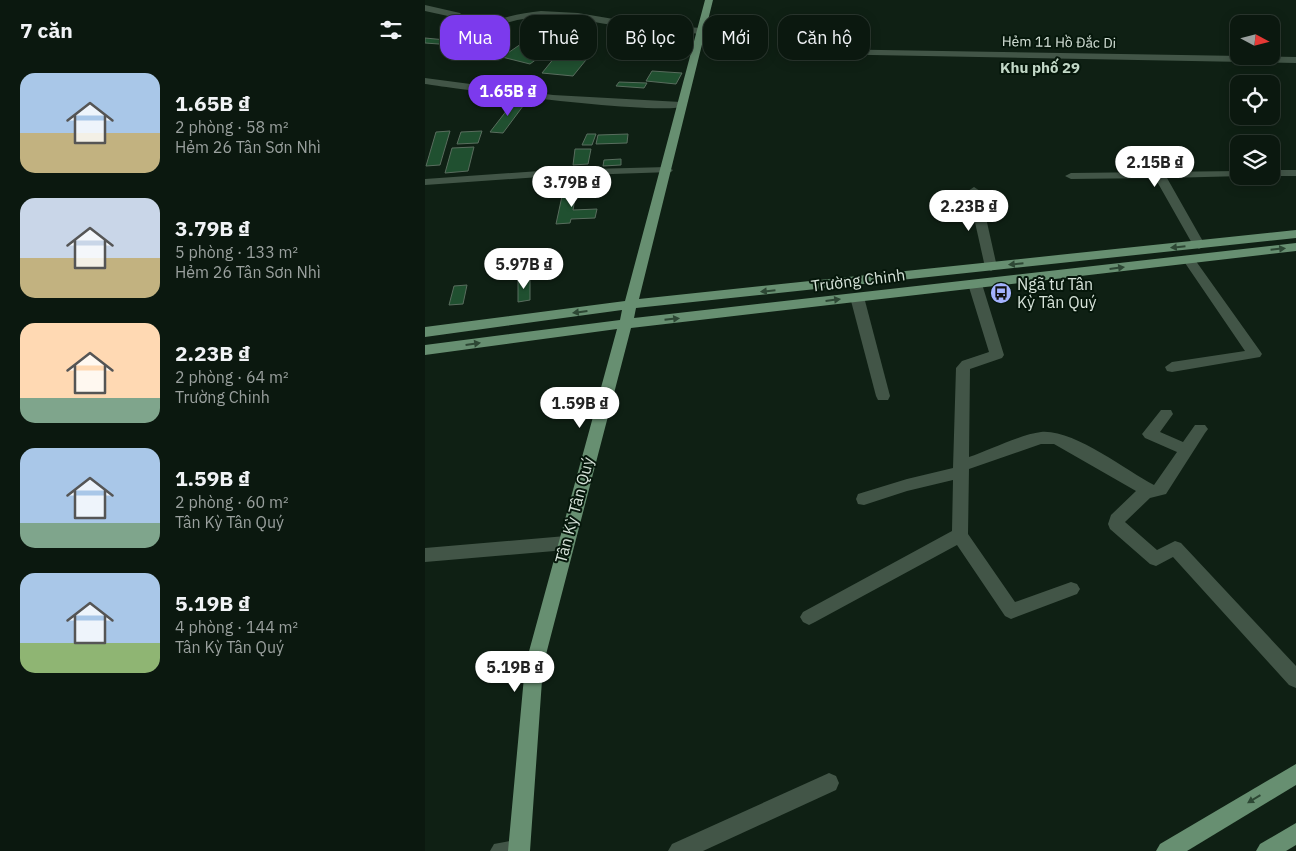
<!DOCTYPE html>
<html lang="vi">
<head>
<meta charset="utf-8">
<style>
	body { margin:0; font-family:"IBM Plex Sans",sans-serif; background:#142118; color:#f1f3f6; height:100vh; display:flex; flex-direction:column; font-size:19px; white-space:nowrap }
	* { box-sizing:border-box; margin:0 }
	p { font-size:16px; color:#9aa09e }
	.icon { flex:none; width:28px; height:28px; fill:none; stroke:currentColor; stroke-width:2; stroke-linecap:round; stroke-linejoin:round }
	.map { position:relative; flex:1; overflow:hidden }
	.drawer { display:flex; flex-direction:column; background:#0b180f; width:425px }
	.drawer>* { flex:none }
	.top-card { position:absolute; left:15px; top:15px; width:475px; height:45px; display:flex; gap:10px }
	.needle { width:32px; rotate:97deg }
	.buttons { position:absolute; left:805px; top:15px; display:grid; gap:10px }
	.buttons a { display:grid; place-items:center; width:50px; height:50px; border-radius:10px; background:#0b180f; box-shadow:0 2px 12px #0003,0 0 0 1px #2b372f; font-size:25px }
	.price { position:absolute; translate:-50% -42px; padding:0 11px; border-radius:18px; background:#fff; color:#222; font-size:16px; line-height:32px; filter:drop-shadow(0 1px 2px #0008) }
	.price::after { content:''; position:absolute; left:50%; top:30px; width:15px; height:11px; margin-left:-8px; background:inherit; clip-path:polygon(0 0,100% 0,50% 100%) }
	.price.current { background:#7c3aed; color:#fff }
	ul { padding:0; list-style:none }
	li { display:flex; align-items:center; gap:15px; height:125px; padding:0 20px }
	li span { display:grid; place-items:center; flex:none; width:140px; height:100px; border-radius:15px; color:#555 }
	li>.icon { margin-inline-start:auto }
	span .icon { width:60px; height:60px; fill:#fffc; stroke-width:1 }
	li b { font-size:21px }
	h2 { display:flex; justify-content:space-between; align-items:center; height:60px; padding:0 20px; font-size:21px }
	.tag { padding:0 18px; border-radius:15px; background:#0b180f; box-shadow:0 2px 12px #0003,0 0 0 1px #2b372f; font-size:18px; line-height:45px }
	.tag.current { background:#7c3aed; color:#fff }
	main { display:flex; flex:1; min-height:0 }
	.map>svg:first-child { display:block }
	.building { fill:#205030; stroke:#596d5e }
	.lines { fill:none; stroke-linecap:round; stroke-linejoin:round }
	.minor { fill:#425547; fill-rule:evenodd }
	.major { fill:#678f71; fill-rule:evenodd }
	.oneway { fill:#2d4734 }
	.labels { text-anchor:middle; stroke-width:4; stroke-linejoin:round; paint-order:stroke }
	.far-street-label { font-size:14px; fill:#d7e3da; stroke:#06170b }
	.far-neighbourhood-label { font-size:15px; font-weight:bold; fill:#c2d8c7; stroke:#06170b }
	.street-label { font-size:16px; fill:#d7e3da; stroke:#06170b }
	.poi-label { font-size:16px; fill:#d7e3da; stroke:#06170b; text-anchor:start }
</style>
</head>
<body>
<main>
<section class="drawer">
<h2>7 căn<svg class="icon" aria-label="filters" viewBox="0 0 24 24"><path d="M4 7h16M4 17h16"/><circle cx="9" cy="7" r="2"/><circle cx="15" cy="17" r="2"/></svg></h2>
<ul>
<li><span style="background:linear-gradient(#a9c7e8 60%,#c2b280 0)"><svg class="icon" aria-label="home" viewBox="0 0 24 24"><path d="M3 11l9-7 9 7M6 9v11h12V9"/></svg></span><div><b>1.65B ₫</b><p>2 phòng · 58 m²</p><p>Hẻm 26 Tân Sơn Nhì</p></div></li>
<li><span style="background:linear-gradient(#c9d6e8 60%,#c2b280 0)"><svg class="icon" aria-label="home" viewBox="0 0 24 24"><path d="M3 11l9-7 9 7M6 9v11h12V9"/></svg></span><div><b>3.79B ₫</b><p>5 phòng · 133 m²</p><p>Hẻm 26 Tân Sơn Nhì</p></div></li>
<li><span style="background:linear-gradient(#ffd9b3 75%,#7fa58c 0)"><svg class="icon" aria-label="home" viewBox="0 0 24 24"><path d="M3 11l9-7 9 7M6 9v11h12V9"/></svg></span><div><b>2.23B ₫</b><p>2 phòng · 64 m²</p><p>Trường Chinh</p></div></li>
<li><span style="background:linear-gradient(#a9c7e8 75%,#7fa58c 0)"><svg class="icon" aria-label="home" viewBox="0 0 24 24"><path d="M3 11l9-7 9 7M6 9v11h12V9"/></svg></span><div><b>1.59B ₫</b><p>2 phòng · 60 m²</p><p>Tân Kỳ Tân Quý</p></div></li>
<li><span style="background:linear-gradient(#a9c7e8 70%,#8fb573 0)"><svg class="icon" aria-label="home" viewBox="0 0 24 24"><path d="M3 11l9-7 9 7M6 9v11h12V9"/></svg></span><div><b>5.19B ₫</b><p>4 phòng · 144 m²</p><p>Tân Kỳ Tân Quý</p></div></li>
</ul>
</section>
<div class="map">
<svg width="871" height="851" viewBox="0 0 871 851">
	<rect width="100%" height="100%" fill="#0f2014"/>
	<g class="building">
		<path d="M112 33 139 39 105 64 77 57Z"/>
		<path d="M0 38 32 41 28 45 0 43Z"/>
		<path d="M134 52 165 55 148 76 117 73Z"/>
		<path d="M227 71 257 73 251 84 221 81Z"/>
		<path d="M194 82 222 83 219 88 191 86Z"/>
		<path d="M89 101 101 102 78 133 65 132Z"/>
		<path d="M25 131 15 165 1 166 11 132Z"/>
		<path d="M57 131 53 143 32 144 36 132Z"/>
		<path d="M162 134H171L167 145H157Z"/>
		<path d="M203 134 202 143 171 144 173 135Z"/>
		<path d="M49 147 43 171 20 173 27 148Z"/>
		<path d="M150 149H166L163 164 148 165Z"/>
		<path d="M196 159V165L178 166 179 160Z"/>
		<path d="M152 186 148 210 172 209 170 218 146 219 145 223 131 224 139 187Z"/>
		<path d="M105 278V300L93 302V280Z"/>
		<path d="M42 285 38 304 24 305 29 286Z"/>
	</g>
	<g class="lines">
		<g class="minor">
			<path d="M0 5 35 13 37 15 32 18 0 11Z"/>
			<path d="M116 11 153 13 218 24 276 28 281 31 276 34C254 32 232 32 211 29 155 21 89 0 43 47L35 45C54 21 88 14 116 11Z"/>
			<path d="M397 49 871 57V63L394 54V50Z"/>
			<path d="M0 78 128 95 256 102 261 105C247 118 32 89 0 84Z"/>
			<path d="M242 167 248 170 246 172 129 176 0 185V179L129 170Z"/>
			<path d="M846 170H871V176H845Z"/>
			<path d="M814 171V176H818L742 178 780 245 774 249 768 245 730 178 646 179 640 176 646 173Z"/>
			<path d="M549 187 555 191 572 267 566 271 560 267 543 191Z"/>
			<path d="M764 256 768 257 835 351 837 354 835 357 747 372 742 371 740 367 747 362 820 351 758 260Z"/>
			<path d="M550 280 557 284 579 355 577 358 545 369 544 457C564 450 597 434 616 432 649 429 700 470 729 485L752 452 720 438 717 434 736 410H746L748 414 735 432 758 442 770 425H780L783 429 780 433 741 494 725 498 700 522 732 550 750 541 756 543 871 666V688L864 685 748 557 731 566 725 564 685 529 683 524 686 515 711 491 629 444H616L544 469 543 534 590 602 646 582 652 584 655 589 652 594 586 619 580 616 532 545 390 622 384 625 378 622 375 617 378 612 527 531 528 480 482 491 439 505 433 504 431 499 433 494 482 479 528 468 531 368 537 361 564 352 543 284Z"/>
			<path d="M432 293 439 297 465 396 463 400H453L451 396 425 297Z"/>
			<path d="M141 536 147 538 149 543 147 548 141 550 0 562V548Z"/>
			<path d="M404 773 411 776 414 783 411 790 278 851H243L247 844Z"/>
			<path d="M95 839 102 842 105 851H65L69 844Z"/>
		</g>
		<g class="major">
			<path d="M280 0H288L214 299 871 230V238L211 308 209 318 871 243V251L206 328 118 666 105 851H83L100 666 192 329 0 355V345L195 320 197 310 0 337V327L200 301Z"/>
			<path d="M871 764V785L762 851H731L735 844Z"/>
			<path d="M871 823V845L861 851H831L835 844Z"/>
		</g>
	</g>
	<defs><path id="oneway-solid" d="M-6-.8H1V-3.2L6.5 0L1 3.2V.8H-6Z" transform="scale(1.25)"/></defs>
	<g class="oneway">
		<use href="#oneway-solid" transform="translate(753 247) rotate(174)"/>
		<use href="#oneway-solid" transform="translate(853 249) rotate(-6)"/>
		<use href="#oneway-solid" transform="translate(591 264) rotate(174)"/>
		<use href="#oneway-solid" transform="translate(692 268) rotate(-7)"/>
		<use href="#oneway-solid" transform="translate(343 291) rotate(174)"/>
		<use href="#oneway-solid" transform="translate(408 300) rotate(-7)"/>
		<use href="#oneway-solid" transform="translate(155 312) rotate(173)"/>
		<use href="#oneway-solid" transform="translate(247 319) rotate(-6)"/>
		<use href="#oneway-solid" transform="translate(48 344) rotate(-8)"/>
		<use href="#oneway-solid" transform="translate(829 799) rotate(149)"/>
	</g>
	<defs>
		<g id="bus-disc" transform="scale(1.125)"><circle r="9.5" fill="#a3b2fd" stroke="#06170b"/><path d="M-5-6H5V4H4V6H2V4H-2V6H-4V4H-5ZM-3.5-4V0h7V-4ZM-3.5 1.2v1.5H-2V1.2ZM2 1.2v1.5H3.5V1.2Z" fill="#111"/></g>
	</defs>
	<g fill-rule="evenodd">
		<use href="#bus-disc" x="576" y="293"/>
	</g>
	<g class="labels">
		<g class="far-street-label">
			<text transform="translate(634 42) rotate(1)" y="5">Hẻm 11 Hồ Đắc Di</text>
		</g>
		<g class="far-neighbourhood-label">
			<text x="615" y="73">Khu phố 29</text>
		</g>
		<g class="street-label">
			<text transform="translate(433 280) rotate(-7)" y="6">Trường Chinh</text>
			<text transform="translate(149 510) rotate(-75)" y="6">Tân Kỳ Tân Quý</text>
		</g>
		<g class="poi-label">
			<text x="592" y="290">Ngã tư Tân<tspan x="592" dy="18">Kỳ Tân Quý</tspan></text>
		</g>
	</g>
</svg>
<div class="buttons">
<a><svg class="needle" viewBox="-14 -14 28 28"><path d="M0-13l5 13h-10z" fill="#e53935"/><path d="M0 13l5-13h-10z" fill="#9aa09e"/></svg></a>
<a><svg class="icon" aria-label="locate" viewBox="0 0 24 24"><circle cx="12" cy="12" r="6"/><path d="M12 2v4M12 18v4M2 12h4M18 12h4"/></svg></a>
<a><svg class="icon" aria-label="layers" viewBox="0 0 24 24"><path d="M12 4l9 5-9 5-9-5zM3 14l9 5 9-5"/></svg></a>
</div>
<b class="price current" style="left:83px;top:117px">1.65B ₫</b>
<b class="price" style="left:730px;top:188px">2.15B ₫</b>
<b class="price" style="left:147px;top:208px">3.79B ₫</b>
<b class="price" style="left:544px;top:232px">2.23B ₫</b>
<b class="price" style="left:99px;top:290px">5.97B ₫</b>
<b class="price" style="left:155px;top:429px">1.59B ₫</b>
<b class="price" style="left:90px;top:693px">5.19B ₫</b>
<div class="top-card">
<a class="tag current">Mua</a>
<a class="tag">Thuê</a>
<a class="tag">Bộ lọc</a>
<a class="tag">Mới</a>
<a class="tag">Căn hộ</a>
</div>
</div>
</main>
</body>
</html>
